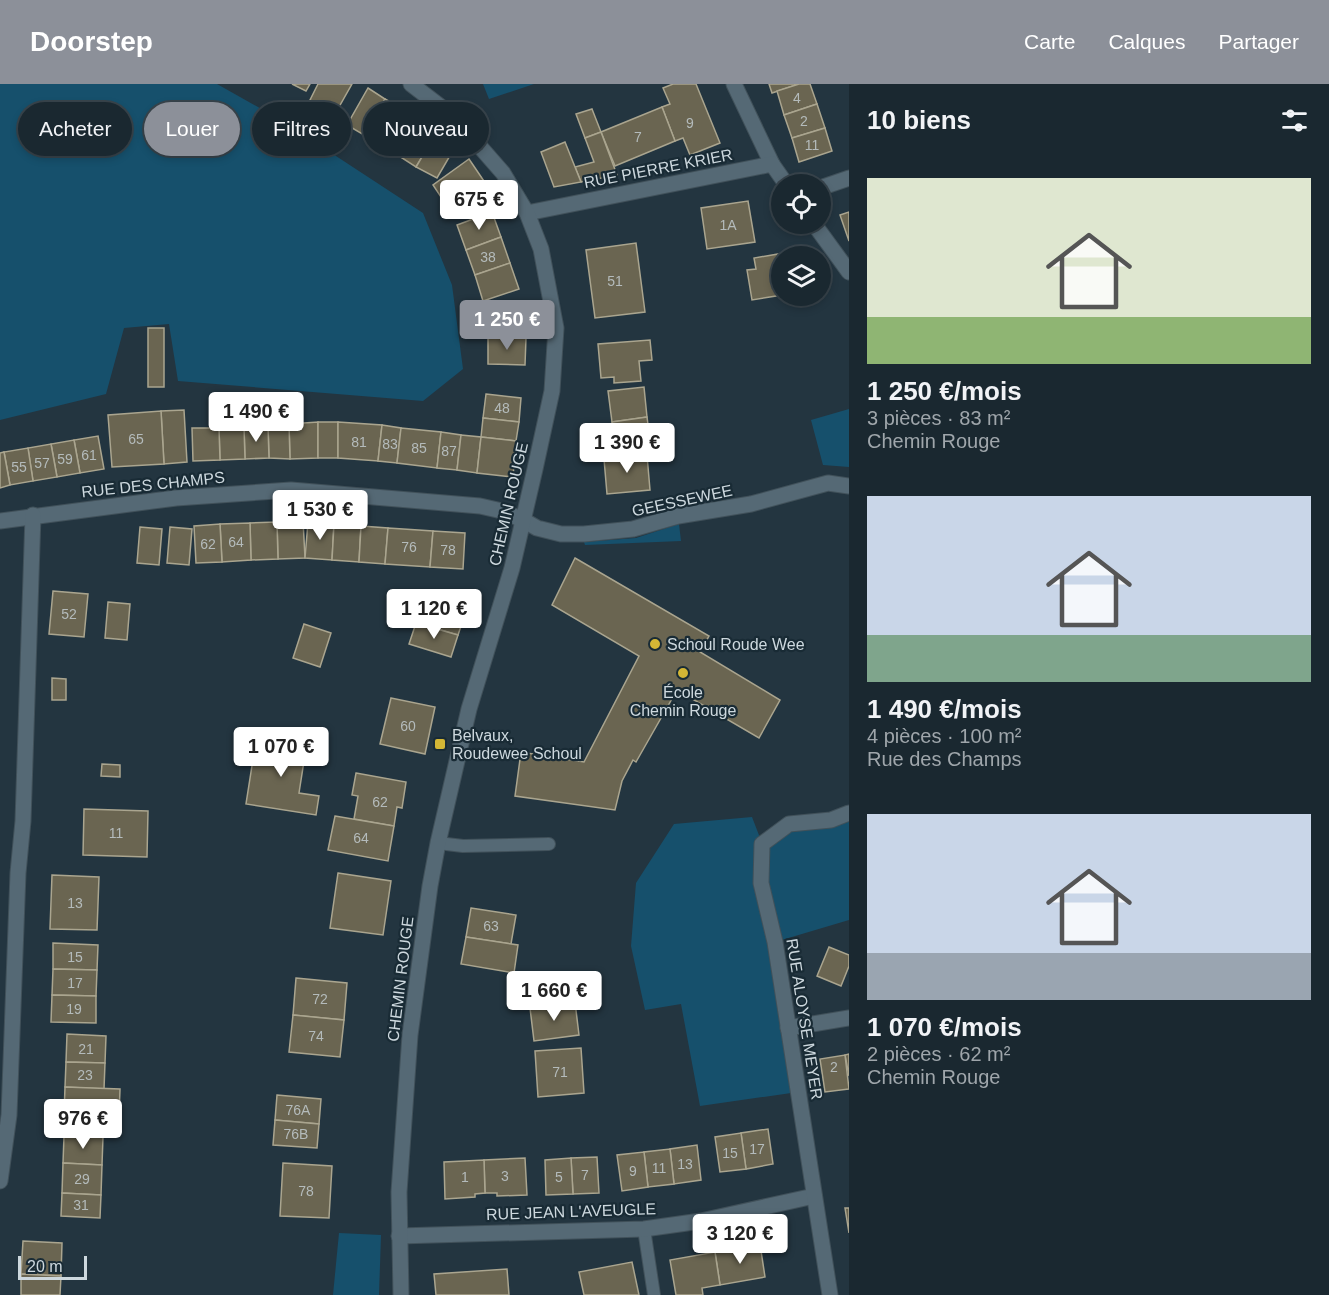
<!DOCTYPE html>
<html lang="fr">
<head>
<meta charset="utf-8">
<style>
	body { margin:0; font-family:Helvetica,sans-serif; background:#233038; color:#f1f3f6; height:100vh; display:flex; flex-direction:column; font-size:22px; white-space:nowrap }
	* { box-sizing:border-box; margin:0 }
	p { font-size:20px; color:#9fa6ab }
	.icon { flex:none; width:33px; height:33px; fill:none; stroke:currentColor; stroke-width:2; stroke-linecap:round; stroke-linejoin:round }
	.map { position:relative; flex:1; overflow:hidden }
	.drawer { display:flex; flex-direction:column; background:#1a2830; width:480px }
	.drawer>* { flex:none }
	.guide { position:absolute; left:18px; top:18px; width:570px; height:54px; display:flex; gap:12px }
	.tools { position:absolute; left:771px; top:90px; display:grid; gap:12px }
	.tools a { display:grid; place-items:center; width:60px; height:60px; border-radius:50%; background:#1a2830; box-shadow:0 3px 9px #0003,0 0 0 2px #38444c; font-size:30px }
	.scale { position:absolute; left:18px; bottom:15px; width:69px; box-sizing:border-box; padding-left:6px; border:3px solid #cdd8de; border-top:0; font-size:16px; line-height:21px; white-space:nowrap; color:#cdd8de; -webkit-text-stroke:4px #192b35; paint-order:stroke }
	.price { position:absolute; translate:-50% -51px; padding:0 14px; border-radius:6px; background:#fff; color:#222; font-size:20px; line-height:39px; filter:drop-shadow(0 2px 3px #0008) }
	.price::after { content:''; position:absolute; left:50%; top:36px; width:18px; height:14px; margin-left:-9px; background:inherit; clip-path:polygon(0 0,100% 0,50% 100%) }
	.price.selected { background:#8c9099; color:#fff }
	ul { padding:0; list-style:none }
	li { display:grid; align-content:center; gap:12px; height:318px; padding:0 18px }
	li span { display:grid; place-items:center; height:186px; border-radius:0px; color:#555 }
	li>.icon { margin-inline-start:auto }
	span .icon { width:108px; height:108px; fill:#fffc; stroke-width:1 }
	li b { font-size:26px }
	h2 { display:flex; justify-content:space-between; align-items:center; height:72px; padding:0 18px; font-size:26px }
	.chip { padding:0 21px; border-radius:27px; background:#1a2830; box-shadow:0 3px 9px #0003,0 0 0 2px #38444c; font-size:21px; line-height:54px }
	.chip.selected { background:#8c9099; color:#fff }
	header { display:flex; align-items:center; gap:36px; box-sizing:border-box; height:84px; padding:0 30px; background:#8c9099; color:#fff }
	header strong { font-size:28px }
	nav { display:flex; gap:33px; margin-inline-start:auto; font-size:21px }
	main { display:flex; flex:1; min-height:0 }
	.map>svg:first-child { display:block }
	.green { fill:#16506c }
	.building { fill:#6a6551; stroke:#aaa58f; stroke-width:1.5 }
	.lines { fill:none; stroke-linecap:round; stroke-linejoin:round }
	.lane-casing { stroke:#41515a; stroke-width:14 }
	.street-casing { stroke:#41515a; stroke-width:17 }
	.lane { stroke:#556975; stroke-width:12 }
	.street { stroke:#556975; stroke-width:15 }
	.poi-dot { fill:#d3b635; stroke:#192b35; stroke-width:2 }
	.labels { text-anchor:middle; stroke-width:4.5; stroke-linejoin:round; paint-order:stroke }
	.number-label { font-size:14px; fill:#b4bbbb }
	.street-label { font-size:16px; fill:#cdd8de; stroke:#192b35 }
	.poi-label { font-size:16px; fill:#cdd8de; stroke:#192b35; text-anchor:start }
</style>
</head>
<body>
<header>
<strong>Doorstep</strong>
<nav><a>Carte</a><a>Calques</a><a>Partager</a></nav>
</header>
<main>
<div class="map">
<svg width="849" height="1211" viewBox="0 0 849 1211">
	<rect width="100%" height="100%" fill="#233540"/>
	<g class="green">
		<path d="M0 0H217L281 36 423 129 452 201 463 285 423 317 178 297 169 240 124 244 106 310 0 336Z"/>
		<path d="M483 0H534L489 15Z"/>
		<path d="M849 325V383L823 381 811 336Z"/>
		<path d="M679 440 681 457 585 461 584 458 636 454Z"/>
		<path d="M849 729V836L775 858 798 1008 700 1022 681 920 645 926 631 862 636 799 674 740 752 733 762 759 789 740Z"/>
		<path d="M339 1149 381 1151 379 1211H333Z"/>
	</g>
	<g class="building">
		<path d="M292 0H310L306 7Z"/>
		<path d="M318 0H352L335 30 310 16Z"/>
		<path d="M673 0H696L720 59 690 71 683 54 675 57 662 23 670 20 663 4Z"/>
		<path d="M769 0H799L772 9Z"/>
		<path d="M799 0H810L817 20 784 31 777 7Z"/>
		<path d="M368 4 385 15 364 51 347 41Z"/>
		<path d="M385 15 403 25 381 62 364 51Z"/>
		<path d="M817 20 825 44 792 54 784 31Z"/>
		<path d="M662 23 675 57 615 82 601 48Z"/>
		<path d="M403 25 421 35 399 72 381 62Z"/>
		<path d="M592 25 601 48 585 54 576 30Z"/>
		<path d="M421 35 438 46 416 83 399 72Z"/>
		<path d="M825 44 832 67 799 78 792 54Z"/>
		<path d="M438 46 458 58 437 94 416 83Z"/>
		<path d="M601 48 617 91 581 98 575 83 594 78 585 54Z"/>
		<path d="M565 58 581 98 554 103 541 68Z"/>
		<path d="M469 75 488 103 451 128 433 101Z"/>
		<path d="M748 117 755 158 707 165 701 124Z"/>
		<path d="M492 128 501 153 466 166 457 141Z"/>
		<path d="M849 128V157L840 131Z"/>
		<path d="M501 153 510 179 475 191 466 166Z"/>
		<path d="M636 159 645 228 595 234 586 166Z"/>
		<path d="M784 169V172H782V211L752 216 747 186 756 185 754 174Z"/>
		<path d="M510 179 519 205 483 217 475 191Z"/>
		<path d="M489 226H526V254L488 253Z"/>
		<rect x="148" y="244" width="16" height="59"/>
		<path d="M488 253 526 254 525 281 488 280Z"/>
		<path d="M650 256 652 276 639 277 641 297 614 299V293L601 294 598 260Z"/>
		<path d="M644 303 647 333 612 338 608 307Z"/>
		<path d="M486 310 521 314 519 338 483 334Z"/>
		<path d="M184 326 187 378 164 380 161 327Z"/>
		<path d="M161 327 164 380 112 383 108 331Z"/>
		<path d="M647 333 651 363 616 368 612 338Z"/>
		<path d="M483 334 519 338 516 357 481 353Z"/>
		<path d="M318 338V374L290 375 289 340Z"/>
		<rect x="318" y="338" width="20" height="36"/>
		<path d="M338 338 382 341 378 377 338 374Z"/>
		<path d="M289 340 290 375 269 374 268 342Z"/>
		<path d="M382 341 401 344 397 379 378 377Z"/>
		<path d="M268 342 269 374 245 375 244 343Z"/>
		<path d="M244 343 245 375 220 376 219 344Z"/>
		<path d="M192 344H219L220 376 193 377Z"/>
		<path d="M401 344 441 348 437 384 397 379Z"/>
		<path d="M441 348 461 351 457 386 437 384Z"/>
		<path d="M461 351 481 353 477 389 457 386Z"/>
		<path d="M98 352 104 385 80 389 74 356Z"/>
		<path d="M481 353 516 357 513 393 477 389Z"/>
		<path d="M74 356 80 389 57 393 51 360Z"/>
		<path d="M51 360 57 393 33 397 28 364Z"/>
		<path d="M28 364 33 397 10 401 4 368Z"/>
		<path d="M4 368 10 401 0 404V369Z"/>
		<path d="M647 371 650 406 607 410 604 375Z"/>
		<path d="M303 436 305 474 278 475 277 438Z"/>
		<path d="M277 438 278 475 251 476 250 439Z"/>
		<path d="M308 438 334 440 332 476 305 474Z"/>
		<path d="M250 439 251 476 222 478 220 440Z"/>
		<path d="M220 440 222 478 196 479 194 442Z"/>
		<path d="M334 440 361 442 359 478 332 476Z"/>
		<path d="M361 442 388 444 385 480 359 478Z"/>
		<path d="M140 443 162 445 159 481 137 479Z"/>
		<path d="M170 443 192 445 189 481 167 479Z"/>
		<path d="M388 444 433 447 430 483 385 480Z"/>
		<path d="M433 447 465 449 463 485 430 483Z"/>
		<path d="M575 474 709 552 700 568 780 616 759 654 677 606 636 678 633 676 622 697 615 726 515 712 521 668 584 678 639 572 552 521Z"/>
		<path d="M53 507 88 510 84 553 49 550Z"/>
		<path d="M432 514 467 524 458 551 424 541Z"/>
		<path d="M108 518 130 520 127 556 105 554Z"/>
		<path d="M416 539 458 551 451 573 409 560Z"/>
		<path d="M304 540 331 549 320 583 293 574Z"/>
		<path d="M52 594 66 595V616H52Z"/>
		<path d="M391 614 435 623 425 670 380 660Z"/>
		<path d="M256 656 320 666 318 680 304 677 299 709 319 712 316 731 246 720Z"/>
		<path d="M102 680 120 681V693L101 692Z"/>
		<path d="M356 689 406 698 402 724 397 723 394 742 354 735 358 712 352 711Z"/>
		<path d="M84 725 148 727 147 773 83 771Z"/>
		<path d="M335 732 394 742 388 777 328 766Z"/>
		<path d="M338 789 391 797 383 851 330 844Z"/>
		<path d="M52 791 99 793 97 846 50 845Z"/>
		<path d="M471 824 516 831 511 860 466 853Z"/>
		<path d="M466 853 518 861 514 889 461 880Z"/>
		<path d="M53 859 98 861 97 886 53 885Z"/>
		<path d="M829 863 849 871V882L841 902 817 892Z"/>
		<path d="M53 885 97 886 96 912 52 911Z"/>
		<path d="M296 894 347 899 344 936 293 931Z"/>
		<path d="M52 911 96 912V939L51 938Z"/>
		<path d="M575 918 579 951 534 957 530 924Z"/>
		<path d="M293 931 344 936 340 973 289 968Z"/>
		<path d="M67 950 106 952 105 979 66 978Z"/>
		<path d="M581 964 584 1009 538 1013 535 967Z"/>
		<path d="M849 970V992L845 971Z"/>
		<path d="M845 971 849 1005 825 1008 820 975Z"/>
		<path d="M66 978 105 979 104 1005 65 1003Z"/>
		<path d="M65 1003 120 1005 119 1033 64 1031Z"/>
		<path d="M277 1011 321 1015 319 1040 275 1036Z"/>
		<path d="M275 1036 319 1040 317 1064 273 1061Z"/>
		<path d="M768 1045 773 1080 746 1085 741 1049Z"/>
		<path d="M741 1049 746 1085 720 1088 715 1053Z"/>
		<path d="M64 1052 103 1053 102 1081 63 1079Z"/>
		<path d="M697 1061 701 1096 674 1100 670 1065Z"/>
		<path d="M670 1065 674 1100 648 1103 644 1068Z"/>
		<path d="M644 1068 648 1103 622 1107 617 1071Z"/>
		<path d="M597 1073 599 1109 573 1110 571 1074Z"/>
		<path d="M525 1074 527 1111 497 1112V1109H485L484 1076Z"/>
		<path d="M571 1074 573 1110 546 1111 545 1076Z"/>
		<path d="M484 1076 485 1109 475 1110V1113L445 1115 444 1078Z"/>
		<path d="M63 1079 102 1081 101 1111 62 1109Z"/>
		<path d="M283 1079 332 1082 329 1134 280 1132Z"/>
		<path d="M62 1109 101 1111 100 1134 61 1132Z"/>
		<path d="M845 1124H849V1149Z"/>
		<path d="M23 1157 62 1159 61 1192 21 1190Z"/>
		<path d="M760 1160 765 1193 720 1201 715 1168Z"/>
		<path d="M715 1168 720 1201 702 1204 703 1211H676L670 1176Z"/>
		<path d="M632 1178 639 1211H584L579 1188Z"/>
		<path d="M507 1185 509 1211H436L434 1190Z"/>
		<path d="M21 1190 61 1192 60 1211H21Z"/>
	</g>
	<g class="lines">
		<g class="lane-casing">
			<g id="lane">
				<path d="M438 759 463 762 549 760"/>
				<path d="M644 1145 654 1211"/>
			</g>
		</g>
		<g class="street-casing">
			<g id="street">
				<path d="M734 0 772 80"/>
				<path d="M820 104 849 94"/>
				<path d="M527 129 772 80 786 100"/>
				<path d="M814 140 849 188"/>
				<path d="M0 437 176 414 291 406 480 422 502 427 523 436 537 444 561 450H584L633 445 678 432 751 420 828 399 849 402"/>
				<path d="M788 944 849 934"/>
				<path d="M0 1097 9 1031 18 789 23 737 33 431"/>
				<path d="M399 1152 644 1145 701 1137 814 1112"/>
				<path d="M401 1211 399 1108 410 951 430 802 438 759 469 625 512 484 535 385 552 307 556 244 541 165 527 129 503 89 454 33 411 0"/>
				<path d="M830 1211 775 858 761 799 762 760 789 740 831 736 849 729"/>
			</g>
		</g>
		<use href="#lane" class="lane"/>
		<use href="#street" class="street"/>
	</g>
	<g class="poi-dot">
		<circle cx="655" cy="560" r="6"/>
		<circle cx="683" cy="589" r="6"/>
		<rect x="434" y="654" width="12" height="12" rx="3"/>
	</g>
	<g class="labels">
		<g class="number-label">
			<text x="797" y="19">4</text>
			<text x="804" y="42">2</text>
			<text x="690" y="44">9</text>
			<text x="638" y="58">7</text>
			<text x="812" y="66">11</text>
			<text x="728" y="146">1A</text>
			<text x="488" y="178">38</text>
			<text x="615" y="202">51</text>
			<text x="502" y="329">48</text>
			<text x="136" y="360">65</text>
			<text x="359" y="363">81</text>
			<text x="390" y="365">83</text>
			<text x="419" y="369">85</text>
			<text x="449" y="372">87</text>
			<text x="89" y="376">61</text>
			<text x="65" y="380">59</text>
			<text x="42" y="384">57</text>
			<text x="19" y="388">55</text>
			<text x="236" y="463">64</text>
			<text x="208" y="465">62</text>
			<text x="409" y="468">76</text>
			<text x="448" y="471">78</text>
			<text x="69" y="535">52</text>
			<text x="408" y="647">60</text>
			<text x="380" y="723">62</text>
			<text x="116" y="754">11</text>
			<text x="361" y="759">64</text>
			<text x="75" y="824">13</text>
			<text x="491" y="847">63</text>
			<text x="75" y="878">15</text>
			<text x="75" y="904">17</text>
			<text x="320" y="920">72</text>
			<text x="74" y="930">19</text>
			<text x="316" y="957">74</text>
			<text x="86" y="970">21</text>
			<text x="834" y="988">2</text>
			<text x="560" y="993">71</text>
			<text x="85" y="996">23</text>
			<text x="298" y="1031">76A</text>
			<text x="296" y="1055">76B</text>
			<text x="757" y="1070">17</text>
			<text x="730" y="1074">15</text>
			<text x="685" y="1085">13</text>
			<text x="659" y="1089">11</text>
			<text x="633" y="1092">9</text>
			<text x="585" y="1096">7</text>
			<text x="505" y="1097">3</text>
			<text x="465" y="1098">1</text>
			<text x="559" y="1098">5</text>
			<text x="82" y="1100">29</text>
			<text x="306" y="1112">78</text>
			<text x="81" y="1126">31</text>
		</g>
		<g class="street-label">
			<text transform="translate(658 84) rotate(-11)" y="6">RUE PIERRE KRIER</text>
			<text transform="translate(153 400) rotate(-6)" y="6">RUE DES CHAMPS</text>
			<text transform="translate(682 416) rotate(-12)" y="6">GEESSEWEE</text>
			<text transform="translate(508 420) rotate(-77)" y="6">CHEMIN ROUGE</text>
			<text transform="translate(400 895) rotate(-83)" y="6">CHEMIN ROUGE</text>
			<text transform="translate(805 935) rotate(81)" y="6">RUE ALOYSE MEYER</text>
			<text transform="translate(571 1127) rotate(-2)" y="6">RUE JEAN L'AVEUGLE</text>
		</g>
		<g class="poi-label">
			<text x="667" y="566">Schoul Roude Wee</text>
			<text x="683" y="614" text-anchor="middle">École<tspan x="683" dy="18">Chemin Rouge</tspan></text>
			<text x="452" y="657">Belvaux,<tspan x="452" dy="18">Roudewee Schoul</tspan></text>
		</g>
	</g>
</svg>
<div class="tools">
<a><svg class="icon" aria-label="locate" viewBox="0 0 24 24"><circle cx="12" cy="12" r="6"/><path d="M12 2v4M12 18v4M2 12h4M18 12h4"/></svg></a>
<a><svg class="icon" aria-label="layers" viewBox="0 0 24 24"><path d="M12 4l9 5-9 5-9-5zM3 14l9 5 9-5"/></svg></a>
</div>
<div class="scale">20 m</div>
<b class="price" style="left:479px;top:147px">675 €</b>
<b class="price selected" style="left:507px;top:267px">1 250 €</b>
<b class="price" style="left:256px;top:359px">1 490 €</b>
<b class="price" style="left:627px;top:390px">1 390 €</b>
<b class="price" style="left:320px;top:457px">1 530 €</b>
<b class="price" style="left:434px;top:556px">1 120 €</b>
<b class="price" style="left:281px;top:694px">1 070 €</b>
<b class="price" style="left:554px;top:938px">1 660 €</b>
<b class="price" style="left:83px;top:1066px">976 €</b>
<b class="price" style="left:740px;top:1181px">3 120 €</b>
<div class="guide">
<a class="chip">Acheter</a>
<a class="chip selected">Louer</a>
<a class="chip">Filtres</a>
<a class="chip">Nouveau</a>
</div>
</div>
<section class="drawer">
<h2>10 biens<svg class="icon" aria-label="filters" viewBox="0 0 24 24"><path d="M4 7h16M4 17h16"/><circle cx="9" cy="7" r="2"/><circle cx="15" cy="17" r="2"/></svg></h2>
<ul>
<li><span style="background:linear-gradient(#dfe7d0 75%,#8fb573 0)"><svg class="icon" aria-label="home" viewBox="0 0 24 24"><path d="M3 11l9-7 9 7M6 9v11h12V9"/></svg></span><div><b>1 250 €/mois</b><p>3 pièces · 83 m²</p><p>Chemin Rouge</p></div></li>
<li><span style="background:linear-gradient(#c9d6e8 75%,#7fa58c 0)"><svg class="icon" aria-label="home" viewBox="0 0 24 24"><path d="M3 11l9-7 9 7M6 9v11h12V9"/></svg></span><div><b>1 490 €/mois</b><p>4 pièces · 100 m²</p><p>Rue des Champs</p></div></li>
<li><span style="background:linear-gradient(#c9d6e8 75%,#9aa5b1 0)"><svg class="icon" aria-label="home" viewBox="0 0 24 24"><path d="M3 11l9-7 9 7M6 9v11h12V9"/></svg></span><div><b>1 070 €/mois</b><p>2 pièces · 62 m²</p><p>Chemin Rouge</p></div></li>
</ul>
</section>
</main>
</body>
</html>
